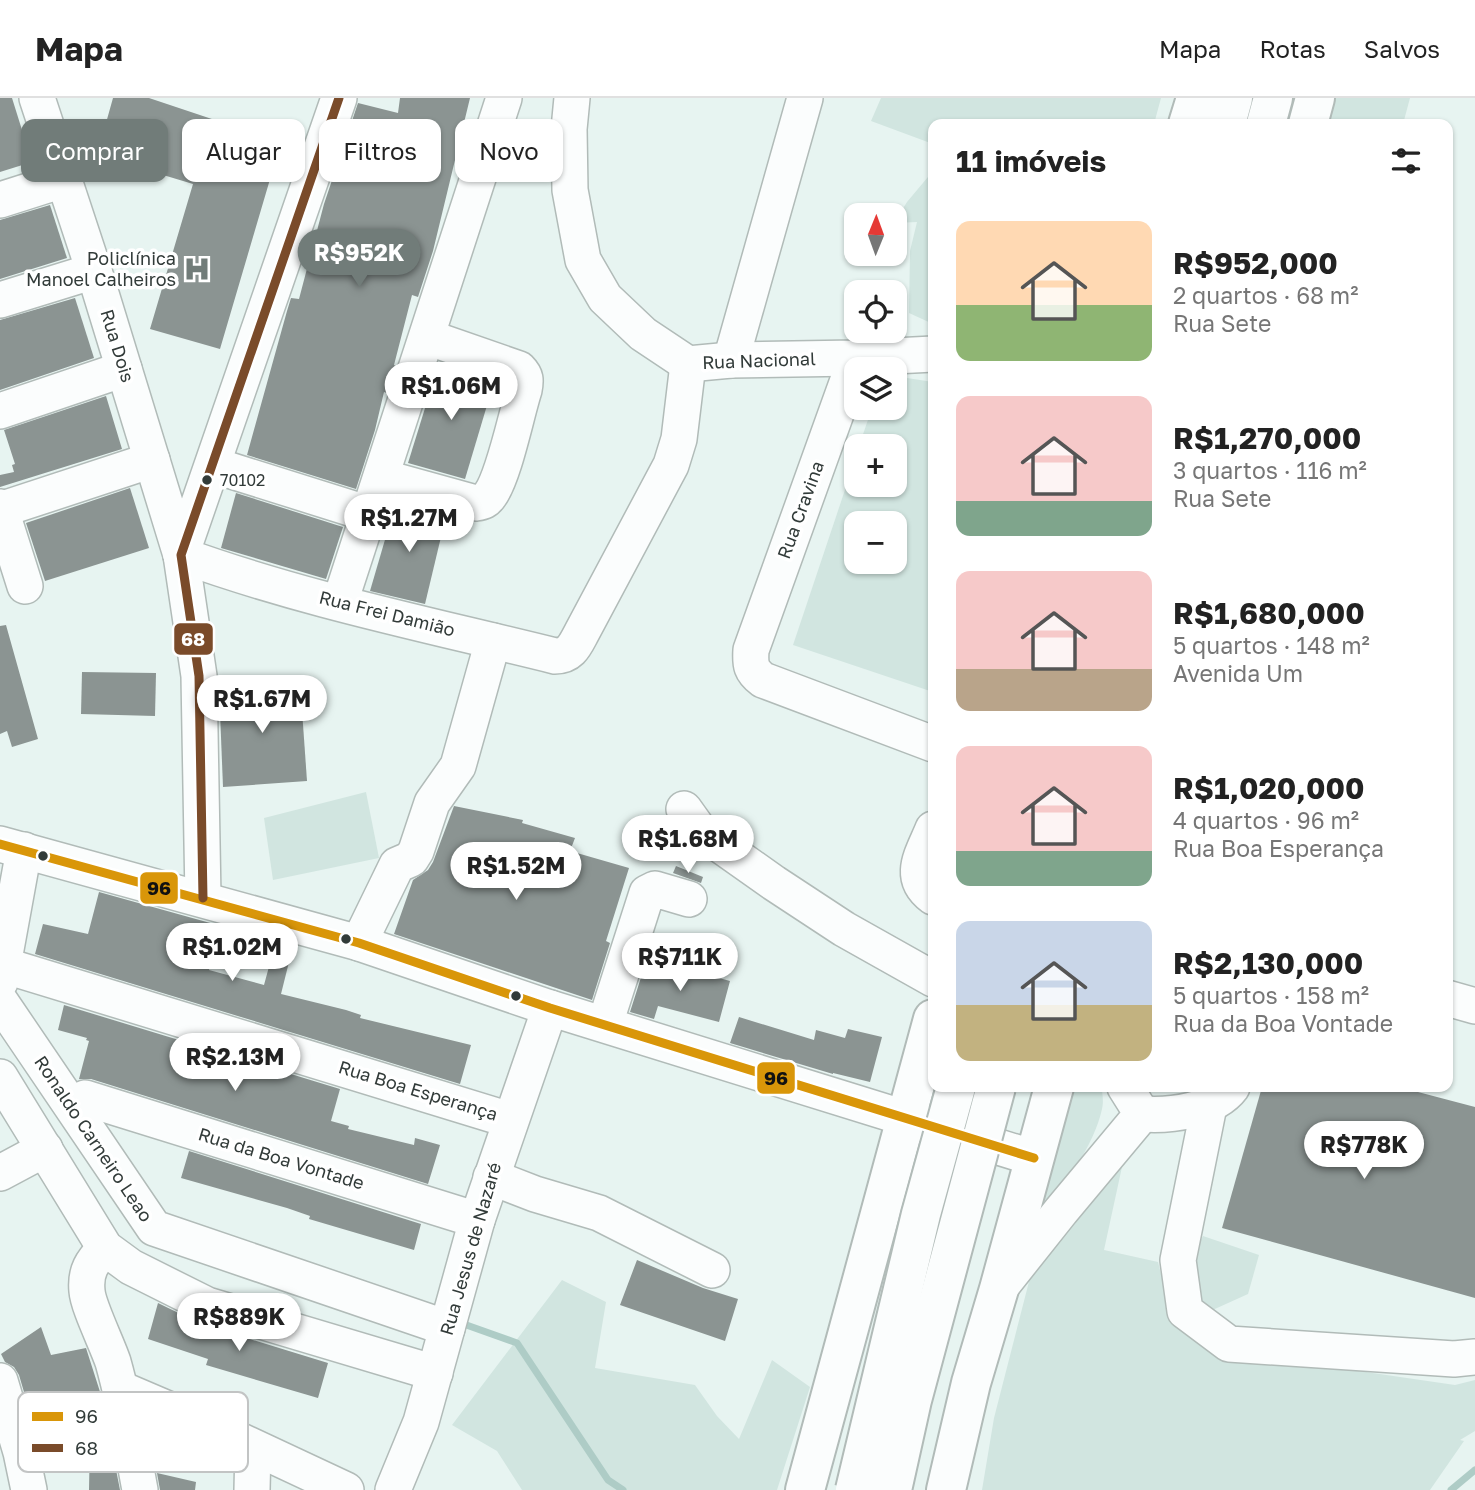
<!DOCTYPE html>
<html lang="pt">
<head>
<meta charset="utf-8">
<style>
	body { margin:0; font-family:"Golos Text",sans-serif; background:#f6f6f6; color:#222; height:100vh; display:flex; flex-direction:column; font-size:26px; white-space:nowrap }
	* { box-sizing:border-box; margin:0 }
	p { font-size:23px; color:#767676 }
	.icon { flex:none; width:38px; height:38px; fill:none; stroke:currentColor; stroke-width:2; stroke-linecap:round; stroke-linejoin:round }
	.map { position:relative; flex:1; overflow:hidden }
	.panel { position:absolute; left:928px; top:21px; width:525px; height:973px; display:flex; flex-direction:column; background:#fff; border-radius:14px; box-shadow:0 2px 5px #0004 }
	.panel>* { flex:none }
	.top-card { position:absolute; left:21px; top:21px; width:665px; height:63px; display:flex; gap:14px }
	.needle { width:46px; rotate:1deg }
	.fabs { position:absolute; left:844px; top:105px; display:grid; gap:14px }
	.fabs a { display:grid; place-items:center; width:63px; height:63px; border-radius:14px; background:#fff; box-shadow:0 2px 5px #0004; font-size:35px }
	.price { position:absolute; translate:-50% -60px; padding:0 16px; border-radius:24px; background:#fff; color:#222; font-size:23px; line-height:46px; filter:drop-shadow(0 2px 4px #0008) }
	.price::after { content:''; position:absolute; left:50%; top:42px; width:21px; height:16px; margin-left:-10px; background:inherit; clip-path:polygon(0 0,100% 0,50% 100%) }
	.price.active { background:#717c79; color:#fff }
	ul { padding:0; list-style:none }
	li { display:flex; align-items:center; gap:21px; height:175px; padding:0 28px }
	li span { display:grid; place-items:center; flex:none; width:196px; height:140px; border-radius:14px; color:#555 }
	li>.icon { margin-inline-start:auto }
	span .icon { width:84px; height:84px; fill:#fffc; stroke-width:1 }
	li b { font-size:30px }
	h2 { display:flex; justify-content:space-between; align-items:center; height:84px; padding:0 28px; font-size:30px }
	.pill { padding:0 24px; border-radius:14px; background:#fff; box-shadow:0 2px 5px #0004; font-size:24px; line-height:63px }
	.pill.active { background:#717c79; color:#fff }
	header { display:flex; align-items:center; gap:42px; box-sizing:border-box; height:98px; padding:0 35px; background:#fff; border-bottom:2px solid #e0e0e0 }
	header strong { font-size:33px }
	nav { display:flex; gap:38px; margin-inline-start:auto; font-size:24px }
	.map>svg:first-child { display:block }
	.green { fill:#d1e5e0; fill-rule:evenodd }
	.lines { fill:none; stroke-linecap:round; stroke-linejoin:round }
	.stream { stroke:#aeccc6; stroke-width:7 }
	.building { fill:#8b9492 }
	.minor-casing { stroke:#b1bbb8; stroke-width:38 }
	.highway-casing { stroke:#b1bbb8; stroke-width:42 }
	.minor { stroke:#fbfdfd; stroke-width:35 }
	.highway { stroke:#fbfdfd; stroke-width:38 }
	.highway-bridge-casing { stroke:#b1bbb8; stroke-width:42; stroke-linecap:butt }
	.highway-bridge { stroke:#fbfdfd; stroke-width:38 }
	.bus-1-casing { stroke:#fff; stroke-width:14 }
	.bus-2-casing { stroke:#fff; stroke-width:14 }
	.bus-1 { stroke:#d99609; stroke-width:9 }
	.bus-2 { stroke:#7a4b2a; stroke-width:9 }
	.bus-dot { fill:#323b39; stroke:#fff; stroke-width:2.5 }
	.labels { text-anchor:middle; stroke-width:7; stroke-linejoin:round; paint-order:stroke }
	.bus-label { font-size:16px; fill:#323b39; stroke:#fff; text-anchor:start }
	.poi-label { font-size:18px; fill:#323b39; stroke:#fff; text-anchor:end }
	.street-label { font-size:18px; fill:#323b39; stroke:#fff }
	.key { fill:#fff; stroke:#c2c4c4; stroke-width:2 }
	.key-label { font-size:19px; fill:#323b39 }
	.line-badge { stroke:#fff; stroke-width:2.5 }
	.badge-label { font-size:19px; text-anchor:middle; font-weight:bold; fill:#fff }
	.pale-badge-label { font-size:19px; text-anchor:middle; font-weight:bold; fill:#111 }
</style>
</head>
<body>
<header>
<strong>Mapa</strong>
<nav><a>Mapa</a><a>Rotas</a><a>Salvos</a></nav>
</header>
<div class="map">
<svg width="1475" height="1392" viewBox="0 0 1475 1392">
	<rect width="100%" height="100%" fill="#e7f4f1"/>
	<g class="green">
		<path d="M881 0H1161L1154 26H933V46L871 23Z"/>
		<path d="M1335 0H1410L1403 26H1328Z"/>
		<path d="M933 73V226L909 215 910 153 917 124 894 125 907 104Z"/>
		<path d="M894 278 933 284V594L793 547 856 359V387H894V348H859L872 310H894ZM856 425H894V464H856Z"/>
		<path d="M366 694 379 760 273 782 264 720Z"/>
		<path d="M1065 989H1102C1102 996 1104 1004 1102 1011 1095 1045 1061 1097 1035 1120Z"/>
		<path d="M1125 1055 1104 1152 1158 1164 1171 1216 1311 1266 1455 1287 1475 1282V1333L1460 1342 1464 1343 1430 1392H982L994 1320 1033 1168Z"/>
		<path d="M1203 1138 1259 1157 1248 1196 1206 1215 1187 1168Z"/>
		<path d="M562 1182 606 1204 595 1270 695 1287 717 1318 739 1341 772 1262 810 1289 777 1392H522L497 1353 452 1327Z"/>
	</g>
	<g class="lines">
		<g class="stream">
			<path d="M458 1224 517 1245 608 1382 623 1392"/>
			<path d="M1451 1392 1475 1372"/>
		</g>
	</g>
	<g class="building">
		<path d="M0 0H12L32 64 0 74Z"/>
		<path d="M113 0H149L281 44 220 251 150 231 193 86 97 57Z"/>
		<path d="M400 0H470L433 153 418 199 412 197 394 267 396 268 387 295 384 294 375 332 356 391 247 357 287 213 291 200 299 201 324 106 358 5 398 15Z"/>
		<path d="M50 107 67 160 0 181V122Z"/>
		<path d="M75 200 94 260 0 292V222Z"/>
		<path d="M439 265 494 284 465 381 408 365Z"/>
		<path d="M106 298 122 351 0 389V377L14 374 12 367 15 366 4 332Z"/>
		<path d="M130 390 149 450 45 483 26 425Z"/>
		<path d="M236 395 343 429 326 481 221 450Z"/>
		<path d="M396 404 446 418 425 506 370 493Z"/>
		<path d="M6 527 38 641 12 649 7 633 0 636V528Z"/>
		<path d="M82 574 156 575 155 618 81 616Z"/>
		<path d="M300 584 307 683 223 689 219 589Z"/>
		<path d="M454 708 523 722 522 725 575 740 570 753 629 770 606 843 610 845 592 902 394 836 413 782 428 772 433 764Z"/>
		<path d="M676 768 703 779 701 785 673 775Z"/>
		<path d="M99 794 221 828 209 872 264 887 276 843 293 848 281 896 346 912 361 917 360 920 471 947 460 986 35 856 43 826 88 836Z"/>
		<path d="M661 864 730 883 719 924 658 908 654 921 630 914 644 870 657 875Z"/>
		<path d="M64 907 340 991 331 1023 349 1028 348 1031 414 1047 415 1040 440 1047 428 1086 91 981H79L89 943 86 942 87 940 58 932Z"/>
		<path d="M739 919 814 942 816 932 845 940 848 931 882 939 870 984 833 975V976L730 945Z"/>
		<path d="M1262 989H1399L1475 1009V1200L1222 1130Z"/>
		<path d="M189 1053 421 1126 414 1152 309 1121 310 1118 287 1110 181 1080Z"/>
		<path d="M637 1162 703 1190 738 1201 725 1243 620 1207Z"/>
		<path d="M158 1205 201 1226 328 1265 318 1300 206 1267 208 1261 148 1241Z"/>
		<path d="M41 1229 51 1257 86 1250 102 1300 120 1392H89L90 1340 39 1345 19 1277 14 1269 5 1264 1 1256Z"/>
		<path d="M157 1375 196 1384 195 1392H160Z"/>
	</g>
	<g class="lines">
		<g class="minor-casing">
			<g id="minor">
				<path d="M37 0 94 173 181 457"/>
				<path d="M572 0 569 31 570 92 583 162 605 200 643 236 688 266 731 262 856 260 933 256"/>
				<path d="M0 102 63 82"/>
				<path d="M0 202 94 173"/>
				<path d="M856 260 751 552C750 567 751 573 763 582L933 646"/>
				<path d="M731 262 805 0"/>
				<path d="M0 313 124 271"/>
				<path d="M213 367 369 416"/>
				<path d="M382 379 476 405C483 404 486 403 490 397 504 378 516 317 524 292 526 282 526 278 519 271L427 239"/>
				<path d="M0 409 25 488"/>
				<path d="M0 412 152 362"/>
				<path d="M181 457C302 501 430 527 555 558 571 558 575 547 582 534L671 367 679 341 688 266"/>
				<path d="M340 504 504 0"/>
				<path d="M684 711 699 732 774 785 844 831 933 881"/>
				<path d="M933 731C923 756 906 779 933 799"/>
				<path d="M0 746 359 845 550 910 1034 1060"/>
				<path d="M203 800 199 578 181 457 339 0"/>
				<path d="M359 845 397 767 411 761 416 753 432 705 458 668 493 543"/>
				<path d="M3 867 510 1022"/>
				<path d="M0 884 24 752"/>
				<path d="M1447 900 1475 908"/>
				<path d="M0 903 154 1130 447 1230"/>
				<path d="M605 926 647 795 655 791 689 801"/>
				<path d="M0 979 105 1150 131 1169 207 1207 435 1275"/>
				<path d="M85 1000 477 1122"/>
				<path d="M1209 1008 1178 1162 1185 1213 1229 1246 1454 1261 1475 1259"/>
				<path d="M1142 1016C1170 1018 1214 1013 1232 989"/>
				<path d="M0 1075 45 1051"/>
				<path d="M491 1079 535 1096 599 1115 712 1172"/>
				<path d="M105 1150C92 1164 85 1173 87 1193 88 1208 107 1246 113 1264 125 1306 132 1349 140 1392"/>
				<path d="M999 1191 1061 1113 1142 1016 1125 989"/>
				<path d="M0 1283 21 1354 29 1392"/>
				<path d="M121 1291 224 1335 346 1392"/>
				<path d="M252 1392 253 1350"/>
				<path d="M393 1392 421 1324 477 1122 550 910"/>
			</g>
		</g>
		<g class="highway-casing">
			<g id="highway">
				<path d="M1188 26 1196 0"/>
				<path d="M1226 26 1233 0"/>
				<path d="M1266 26 1273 0"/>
				<path d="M1308 26 1315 0"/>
				<path d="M805 1392 933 921"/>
				<path d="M946 1392 971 1285 999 1191 1054 989"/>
			</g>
		</g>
		<use href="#minor" class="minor"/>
		<use href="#highway" class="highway"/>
		<g class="highway-bridge-casing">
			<g id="highway-bridge">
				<path d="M855 1392 921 1116 956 989"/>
				<path d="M892 1392 912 1302 996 989"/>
			</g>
		</g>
		<use href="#highway-bridge" class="highway-bridge"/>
		<g class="bus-1-casing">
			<path id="bus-1" d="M0 746 359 845 550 910 1034 1060"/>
		</g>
		<g class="bus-2-casing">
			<path id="bus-2" d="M203 800 199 578 181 457 339 0"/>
		</g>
		<use href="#bus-1" class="bus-1"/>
		<use href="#bus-2" class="bus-2"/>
	</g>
	<defs>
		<g id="hospital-bare" transform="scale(2.1)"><path d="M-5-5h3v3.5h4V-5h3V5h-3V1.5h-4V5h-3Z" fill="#717c79" stroke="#fff" stroke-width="2.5" paint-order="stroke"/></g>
	</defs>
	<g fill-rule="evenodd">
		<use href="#hospital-bare" x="197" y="171"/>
	</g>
	<g class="bus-dot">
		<circle cx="207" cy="382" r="6"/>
		<circle cx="43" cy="758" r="6"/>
		<circle cx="346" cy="841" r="6"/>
		<circle cx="516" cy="898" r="6"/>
	</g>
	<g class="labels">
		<g class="bus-label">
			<text x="220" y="388">70102</text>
		</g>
		<g class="poi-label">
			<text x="176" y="167">Policlínica<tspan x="176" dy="21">Manoel Calheiros</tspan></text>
		</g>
		<g class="street-label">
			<text transform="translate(117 248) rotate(73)" y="6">Rua Dois</text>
			<text transform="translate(759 263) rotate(-2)" y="6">Rua Nacional</text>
			<text transform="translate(801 412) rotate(-70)" y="6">Rua Cravina</text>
			<text transform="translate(387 516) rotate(14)" y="6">Rua Frei Damião</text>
			<text transform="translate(418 993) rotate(17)" y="6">Rua Boa Esperança</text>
			<text transform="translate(93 1041) rotate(56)" y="6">Ronaldo Carneiro Leao</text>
			<text transform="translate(281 1061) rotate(17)" y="6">Rua da Boa Vontade</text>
			<text transform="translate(471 1151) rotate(-74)" y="6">Rua Jesus de Nazaré</text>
		</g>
	</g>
	<rect x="18" y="1294" width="230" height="80" rx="10" class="key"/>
	<rect x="32" y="1314" width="31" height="9" fill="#d99609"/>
	<rect x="32" y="1346" width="31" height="8" fill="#7a4b2a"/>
	<g class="key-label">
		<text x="75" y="1325">96</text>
		<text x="75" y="1357">68</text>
	</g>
	<g class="line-badge">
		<rect x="173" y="524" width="41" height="34" rx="7" fill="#7a4b2a"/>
		<rect x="139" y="773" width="40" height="34" rx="7" fill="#d99609"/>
		<rect x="756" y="963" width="40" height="34" rx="7" fill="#d99609"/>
	</g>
	<g class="badge-label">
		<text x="193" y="548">68</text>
	</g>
	<g class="pale-badge-label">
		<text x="159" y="797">96</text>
		<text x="776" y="987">96</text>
	</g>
</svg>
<div class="fabs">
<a><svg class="needle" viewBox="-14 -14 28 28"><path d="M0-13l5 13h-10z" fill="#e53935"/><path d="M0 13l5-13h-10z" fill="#767676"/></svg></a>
<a><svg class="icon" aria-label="locate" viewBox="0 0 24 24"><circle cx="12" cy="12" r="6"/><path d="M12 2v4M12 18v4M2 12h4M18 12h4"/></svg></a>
<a><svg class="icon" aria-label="layers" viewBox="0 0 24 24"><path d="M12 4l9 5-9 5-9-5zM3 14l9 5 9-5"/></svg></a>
<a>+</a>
<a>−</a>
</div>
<b class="price active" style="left:359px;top:191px">R$952K</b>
<b class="price" style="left:451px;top:324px">R$1.06M</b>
<b class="price" style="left:409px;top:456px">R$1.27M</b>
<b class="price" style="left:262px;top:637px">R$1.67M</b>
<b class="price" style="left:688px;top:777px">R$1.68M</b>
<b class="price" style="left:516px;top:804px">R$1.52M</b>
<b class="price" style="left:232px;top:885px">R$1.02M</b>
<b class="price" style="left:680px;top:895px">R$711K</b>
<b class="price" style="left:235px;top:995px">R$2.13M</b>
<b class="price" style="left:1364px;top:1083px">R$778K</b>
<b class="price" style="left:239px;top:1255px">R$889K</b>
<div class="top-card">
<a class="pill active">Comprar</a>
<a class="pill">Alugar</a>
<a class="pill">Filtros</a>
<a class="pill">Novo</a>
</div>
<section class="panel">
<h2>11 imóveis<svg class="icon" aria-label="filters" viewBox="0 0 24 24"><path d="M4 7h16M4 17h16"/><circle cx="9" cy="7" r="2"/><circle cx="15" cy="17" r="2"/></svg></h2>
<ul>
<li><span style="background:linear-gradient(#ffd9b3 60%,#8fb573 0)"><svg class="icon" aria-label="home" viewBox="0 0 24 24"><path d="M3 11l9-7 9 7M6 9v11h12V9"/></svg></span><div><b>R$952,000</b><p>2 quartos · 68 m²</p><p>Rua Sete</p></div></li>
<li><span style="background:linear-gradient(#f6c9c9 75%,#7fa58c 0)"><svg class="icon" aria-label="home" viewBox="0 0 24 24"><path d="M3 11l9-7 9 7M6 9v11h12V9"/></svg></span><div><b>R$1,270,000</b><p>3 quartos · 116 m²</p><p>Rua Sete</p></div></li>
<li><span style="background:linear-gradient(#f6c9c9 70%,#b9a48a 0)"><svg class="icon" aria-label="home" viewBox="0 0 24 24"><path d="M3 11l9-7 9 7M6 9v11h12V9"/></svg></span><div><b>R$1,680,000</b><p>5 quartos · 148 m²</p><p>Avenida Um</p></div></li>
<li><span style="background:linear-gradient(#f6c9c9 75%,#7fa58c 0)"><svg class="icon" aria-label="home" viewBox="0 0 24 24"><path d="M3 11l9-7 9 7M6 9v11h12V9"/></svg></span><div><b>R$1,020,000</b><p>4 quartos · 96 m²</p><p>Rua Boa Esperança</p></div></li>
<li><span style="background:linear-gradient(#c9d6e8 60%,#c2b280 0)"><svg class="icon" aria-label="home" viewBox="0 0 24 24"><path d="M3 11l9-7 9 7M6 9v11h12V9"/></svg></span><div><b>R$2,130,000</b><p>5 quartos · 158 m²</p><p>Rua da Boa Vontade</p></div></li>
</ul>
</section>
</div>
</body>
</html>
